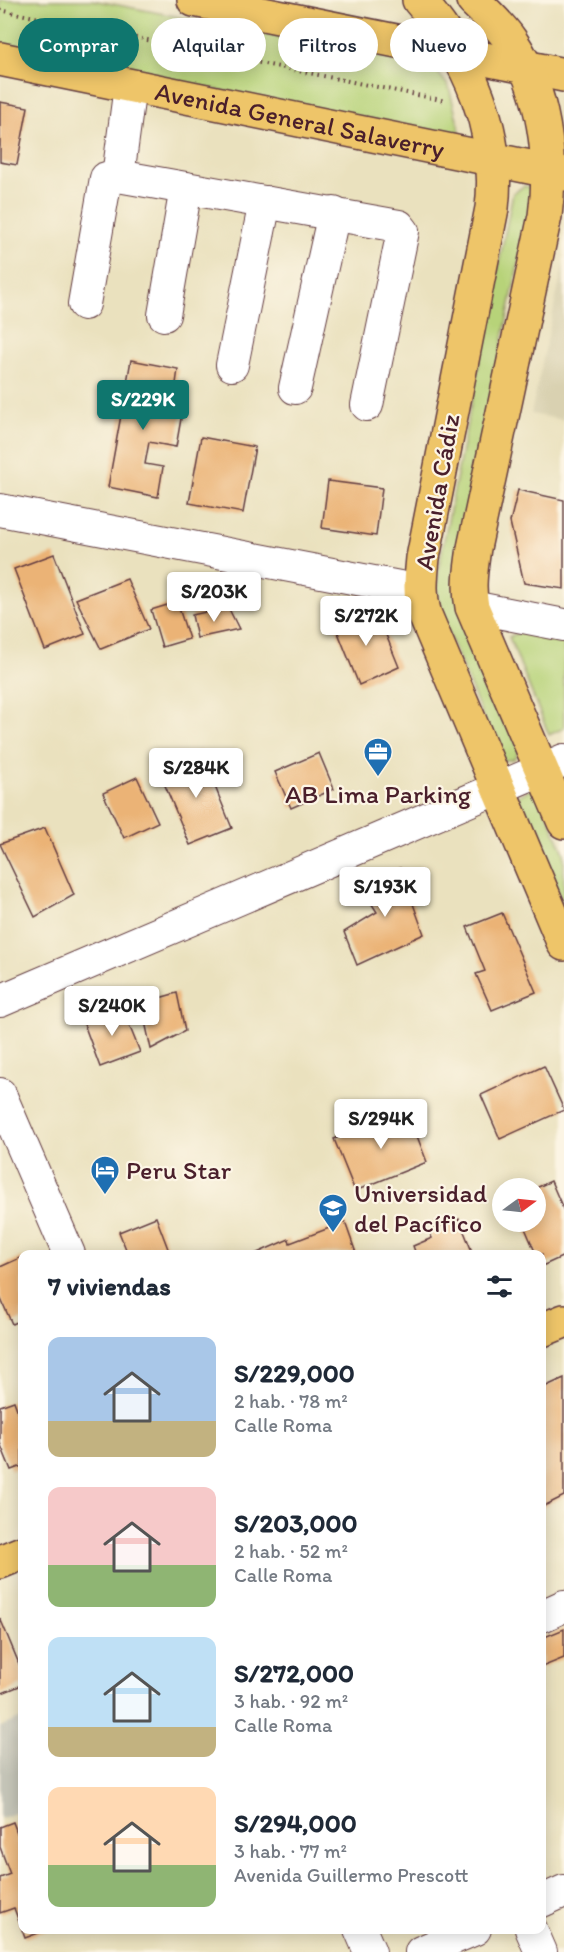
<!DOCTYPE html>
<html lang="es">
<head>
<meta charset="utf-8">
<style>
	body { margin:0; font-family:Itim,sans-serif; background:#f2f2f3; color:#1f2937; height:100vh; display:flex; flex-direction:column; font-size:22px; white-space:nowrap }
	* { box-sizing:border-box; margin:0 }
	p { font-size:20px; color:#747a83 }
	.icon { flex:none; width:33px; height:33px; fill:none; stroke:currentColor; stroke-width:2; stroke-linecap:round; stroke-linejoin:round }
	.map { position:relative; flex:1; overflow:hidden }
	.panel { position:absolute; left:18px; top:1250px; width:528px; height:684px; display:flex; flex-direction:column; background:#fff; border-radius:12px; box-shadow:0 3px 15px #0003 }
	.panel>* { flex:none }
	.hud { position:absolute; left:18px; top:18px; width:528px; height:54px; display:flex; gap:12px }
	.needle { width:39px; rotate:75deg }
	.buttons { position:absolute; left:492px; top:1178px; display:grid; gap:12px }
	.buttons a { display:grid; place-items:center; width:54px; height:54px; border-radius:50%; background:#fff; box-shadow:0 3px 15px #0003; font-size:30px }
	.price { position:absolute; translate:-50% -51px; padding:0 14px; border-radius:6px; background:#fff; color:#222; font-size:20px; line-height:39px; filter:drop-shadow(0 2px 3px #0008) }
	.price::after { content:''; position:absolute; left:50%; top:36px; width:18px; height:14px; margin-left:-9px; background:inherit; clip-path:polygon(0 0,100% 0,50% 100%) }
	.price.selected { background:#0f766e; color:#fff }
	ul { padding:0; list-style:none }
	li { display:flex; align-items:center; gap:18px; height:150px; padding:0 30px }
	li span { display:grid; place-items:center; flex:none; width:168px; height:120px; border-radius:12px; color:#555 }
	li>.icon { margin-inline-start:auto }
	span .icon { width:72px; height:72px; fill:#fffc; stroke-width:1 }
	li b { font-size:26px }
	h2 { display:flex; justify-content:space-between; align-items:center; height:72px; padding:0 30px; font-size:26px }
	.pill { padding:0 21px; border-radius:27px; background:#fff; box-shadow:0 3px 15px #0003; font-size:21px; line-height:54px }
	.pill.selected { background:#0f766e; color:#fff }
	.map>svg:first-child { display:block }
	.built { fill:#d9d1b1 }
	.industrial { fill:#c5c5b8 }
	.green { fill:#b7d379; stroke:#807952; stroke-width:1.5 }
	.building { fill:#ebb376 }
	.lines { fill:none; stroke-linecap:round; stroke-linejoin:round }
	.minor-casing { stroke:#623c41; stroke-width:34 }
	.major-casing { stroke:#623c41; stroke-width:36 }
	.path { stroke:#623c41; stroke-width:4; stroke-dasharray:1.5 4.5; stroke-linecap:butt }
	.minor { stroke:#fff; stroke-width:32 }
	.major { stroke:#eec569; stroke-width:33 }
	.labels { text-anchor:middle; stroke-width:4.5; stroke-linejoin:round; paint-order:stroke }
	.street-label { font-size:26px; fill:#4a1f2b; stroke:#fcf5e5 }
	.poi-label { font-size:26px; fill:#4a1f2b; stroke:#fcf5e5; text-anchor:start }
</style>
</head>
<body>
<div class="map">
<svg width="564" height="1952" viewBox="0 0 564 1952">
	<rect width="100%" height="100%" fill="#fcf5e5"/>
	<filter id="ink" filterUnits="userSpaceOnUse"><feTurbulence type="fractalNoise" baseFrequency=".0167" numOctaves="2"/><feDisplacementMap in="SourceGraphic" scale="12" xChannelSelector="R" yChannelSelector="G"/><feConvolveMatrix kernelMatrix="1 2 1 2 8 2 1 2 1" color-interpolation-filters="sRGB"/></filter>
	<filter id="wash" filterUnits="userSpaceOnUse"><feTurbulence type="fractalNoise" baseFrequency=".008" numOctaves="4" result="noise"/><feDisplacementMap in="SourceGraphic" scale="24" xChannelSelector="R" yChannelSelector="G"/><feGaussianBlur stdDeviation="1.35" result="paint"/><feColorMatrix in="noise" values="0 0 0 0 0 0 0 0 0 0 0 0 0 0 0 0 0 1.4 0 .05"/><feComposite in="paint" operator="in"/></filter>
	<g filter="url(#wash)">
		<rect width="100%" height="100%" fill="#eae1be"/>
		<path class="built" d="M564 262V420L531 414Z"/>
		<path class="industrial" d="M22 1718V1810L0 1819V1727Z"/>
		<g class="green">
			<path d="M0 0H92L433 66 449 87 461 136 0 49Z"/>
			<path d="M524 186 534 188 456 566 519 751 514 759 501 761 441 615 437 591 439 566 513 193Z"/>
			<path d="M526 629 564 636V728L549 735 509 637Z"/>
			<path d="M536 786 564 853V907L516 797Z"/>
		</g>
		<g id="blocks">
			<g class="building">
				<path d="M0 102 28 107 17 165 0 162Z"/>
				<path d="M131 360 178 369 175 391 139 385 135 405 182 413 176 447 149 442 145 464 163 467 158 497 108 487Z"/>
				<path d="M201 437 255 447 243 513 189 503Z"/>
				<path d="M328 481 382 488 376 536 322 528Z"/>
				<path d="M518 490 564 500V589L524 583 510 522Z"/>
				<path d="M54 554 85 634 45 650 14 569Z"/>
				<path d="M127 579 149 629 101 649 76 599Z"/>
				<path d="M177 602 189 639 162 647 151 610Z"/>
				<path d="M228 607 239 629 197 638 192 615Z"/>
				<path d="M331 615 380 620 399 667 359 685Z"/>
				<path d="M200 750 232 828 190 845 164 783 173 762Z"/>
				<path d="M319 753 334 789 291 808 275 772Z"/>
				<path d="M137 777 158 822 124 838 103 793Z"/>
				<path d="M45 828 74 895 35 917 0 844Z"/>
				<path d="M400 868 424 934 357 965 344 932 377 912 359 884Z"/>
				<path d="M502 913 536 992 492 1010 476 974 485 971 467 927Z"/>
				<path d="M177 993 185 1031 151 1049 141 1003Z"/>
				<path d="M121 1005 140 1052 100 1067 84 1024Z"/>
				<path d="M544 1066 564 1110 500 1139 481 1095Z"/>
				<path d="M407 1110 427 1162 355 1191 334 1139Z"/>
				<path d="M551 1181 564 1211V1256L542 1266V1254H536L522 1221H536V1188Z"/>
				<path d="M156 1217 170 1254H128L119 1232Z"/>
				<path d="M459 1219 473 1254H416L413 1246 432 1238 429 1231Z"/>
				<path d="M345 1222 356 1253 255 1254 289 1239 290 1243Z"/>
				<path d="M22 1257V1319L12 1324 0 1297V1267Z"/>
				<path d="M564 1378V1496L542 1507V1388Z"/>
				<path d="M14 1401 22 1423V1466L11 1470 0 1443V1406Z"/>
				<path d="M0 1618 22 1671V1685L0 1694Z"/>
				<path d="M564 1629V1658L542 1667V1638Z"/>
				<path d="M13 1822 22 1846V1929H49L25 1938 14 1908 0 1913V1878L10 1874 0 1847V1827Z"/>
			</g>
		</g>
	</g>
	<g filter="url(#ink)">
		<use href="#blocks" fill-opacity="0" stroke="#623c41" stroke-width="1.5"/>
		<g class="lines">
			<g class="minor-casing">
				<g id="minor">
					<path d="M118 176 130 86"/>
					<path d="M84 304 106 178 118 176 399 226 403 231 367 405"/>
					<path d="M164 315 186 188"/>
					<path d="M232 365 265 202"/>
					<path d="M295 388 334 213"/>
					<path d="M0 510 420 591"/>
					<path d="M472 607 564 625"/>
					<path d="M0 1001 564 760"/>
					<path d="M0 1094 69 1254"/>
					<path d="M542 1616 564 1606"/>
					<path d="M542 1901 564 1891"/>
					<path d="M360 1929 370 1952"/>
					<path d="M531 1929 541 1952"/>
					<path d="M421 1952 475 1929"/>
				</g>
			</g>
			<g class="major-casing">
				<g id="major">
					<path d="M194 0 564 75"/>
					<path d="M419 0C469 57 501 131 492 208L423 558C421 578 419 595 425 615L564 944"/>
					<path d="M473 0C486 13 500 25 511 41 544 90 553 159 545 216L474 548C471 569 468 587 472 607L564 822"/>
					<path id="s1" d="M0 59 564 174"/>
					<path d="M542 1330 564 1321"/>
					<path d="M0 1562 22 1553"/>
				</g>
			</g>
			<path class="path" d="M0 10 446 101"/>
			<use href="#minor" class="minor"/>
			<use href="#major" class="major"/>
		</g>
	</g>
	<defs>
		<g id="office-pin" transform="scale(1.5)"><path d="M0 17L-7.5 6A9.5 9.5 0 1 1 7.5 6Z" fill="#1f6fb2" stroke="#fcf5e5"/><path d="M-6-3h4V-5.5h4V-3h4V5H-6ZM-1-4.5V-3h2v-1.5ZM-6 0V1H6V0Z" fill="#fff"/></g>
		<g id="hotel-pin" transform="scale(1.5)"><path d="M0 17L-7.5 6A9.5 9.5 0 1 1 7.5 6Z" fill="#1f6fb2" stroke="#fcf5e5"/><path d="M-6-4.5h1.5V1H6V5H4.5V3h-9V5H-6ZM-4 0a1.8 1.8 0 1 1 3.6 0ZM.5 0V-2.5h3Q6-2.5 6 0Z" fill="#fff"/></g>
		<g id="university-pin" transform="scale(1.5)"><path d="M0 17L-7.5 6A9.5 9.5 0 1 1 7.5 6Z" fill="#1f6fb2" stroke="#fcf5e5"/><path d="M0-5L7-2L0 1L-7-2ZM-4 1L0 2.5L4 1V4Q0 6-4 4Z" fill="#fff"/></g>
	</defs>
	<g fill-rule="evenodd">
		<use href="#office-pin" x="378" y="752"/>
		<use href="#hotel-pin" x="105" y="1170"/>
		<use href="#university-pin" x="333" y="1208"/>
	</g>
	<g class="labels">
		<g class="street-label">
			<text dy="9" stroke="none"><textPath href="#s1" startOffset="306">Avenida General Salaverry</textPath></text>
			<text transform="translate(437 492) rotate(-80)" y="9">Avenida Cádiz</text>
		</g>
		<g class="poi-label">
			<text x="378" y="803" text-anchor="middle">AB Lima Parking</text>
			<text x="126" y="1179">Peru Star</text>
			<text x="354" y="1202">Universidad<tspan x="354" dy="30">del Pacífico</tspan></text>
		</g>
	</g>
</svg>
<div class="buttons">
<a><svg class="needle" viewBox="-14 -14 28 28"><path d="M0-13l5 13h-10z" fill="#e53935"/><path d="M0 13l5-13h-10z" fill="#747a83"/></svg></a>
</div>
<b class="price selected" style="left:143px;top:431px">S/229K</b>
<b class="price" style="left:214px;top:623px">S/203K</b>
<b class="price" style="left:366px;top:647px">S/272K</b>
<b class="price" style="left:196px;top:799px">S/284K</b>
<b class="price" style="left:385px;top:918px">S/193K</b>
<b class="price" style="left:112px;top:1037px">S/240K</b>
<b class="price" style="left:381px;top:1150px">S/294K</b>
<div class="hud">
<a class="pill selected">Comprar</a>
<a class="pill">Alquilar</a>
<a class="pill">Filtros</a>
<a class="pill">Nuevo</a>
</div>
<section class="panel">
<h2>7 viviendas<svg class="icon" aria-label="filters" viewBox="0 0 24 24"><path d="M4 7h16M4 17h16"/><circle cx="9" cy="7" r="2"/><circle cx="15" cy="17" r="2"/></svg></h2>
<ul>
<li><span style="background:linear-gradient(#a9c7e8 70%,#c2b280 0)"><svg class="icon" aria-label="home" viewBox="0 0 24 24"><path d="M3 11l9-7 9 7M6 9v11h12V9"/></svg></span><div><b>S/229,000</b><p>2 hab. · 78 m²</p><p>Calle Roma</p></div></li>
<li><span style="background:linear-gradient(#f6c9c9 65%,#8fb573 0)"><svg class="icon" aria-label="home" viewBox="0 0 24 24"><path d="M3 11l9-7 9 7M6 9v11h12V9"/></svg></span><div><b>S/203,000</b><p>2 hab. · 52 m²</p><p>Calle Roma</p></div></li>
<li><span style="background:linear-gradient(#bfe0f5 75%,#c2b280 0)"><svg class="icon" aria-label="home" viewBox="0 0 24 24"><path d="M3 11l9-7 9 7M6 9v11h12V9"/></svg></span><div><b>S/272,000</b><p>3 hab. · 92 m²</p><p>Calle Roma</p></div></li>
<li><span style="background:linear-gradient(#ffd9b3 65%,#8fb573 0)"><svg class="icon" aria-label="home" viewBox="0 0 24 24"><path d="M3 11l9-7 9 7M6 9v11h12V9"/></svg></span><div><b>S/294,000</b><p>3 hab. · 77 m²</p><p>Avenida Guillermo Prescott</p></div></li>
</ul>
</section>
</div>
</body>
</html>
